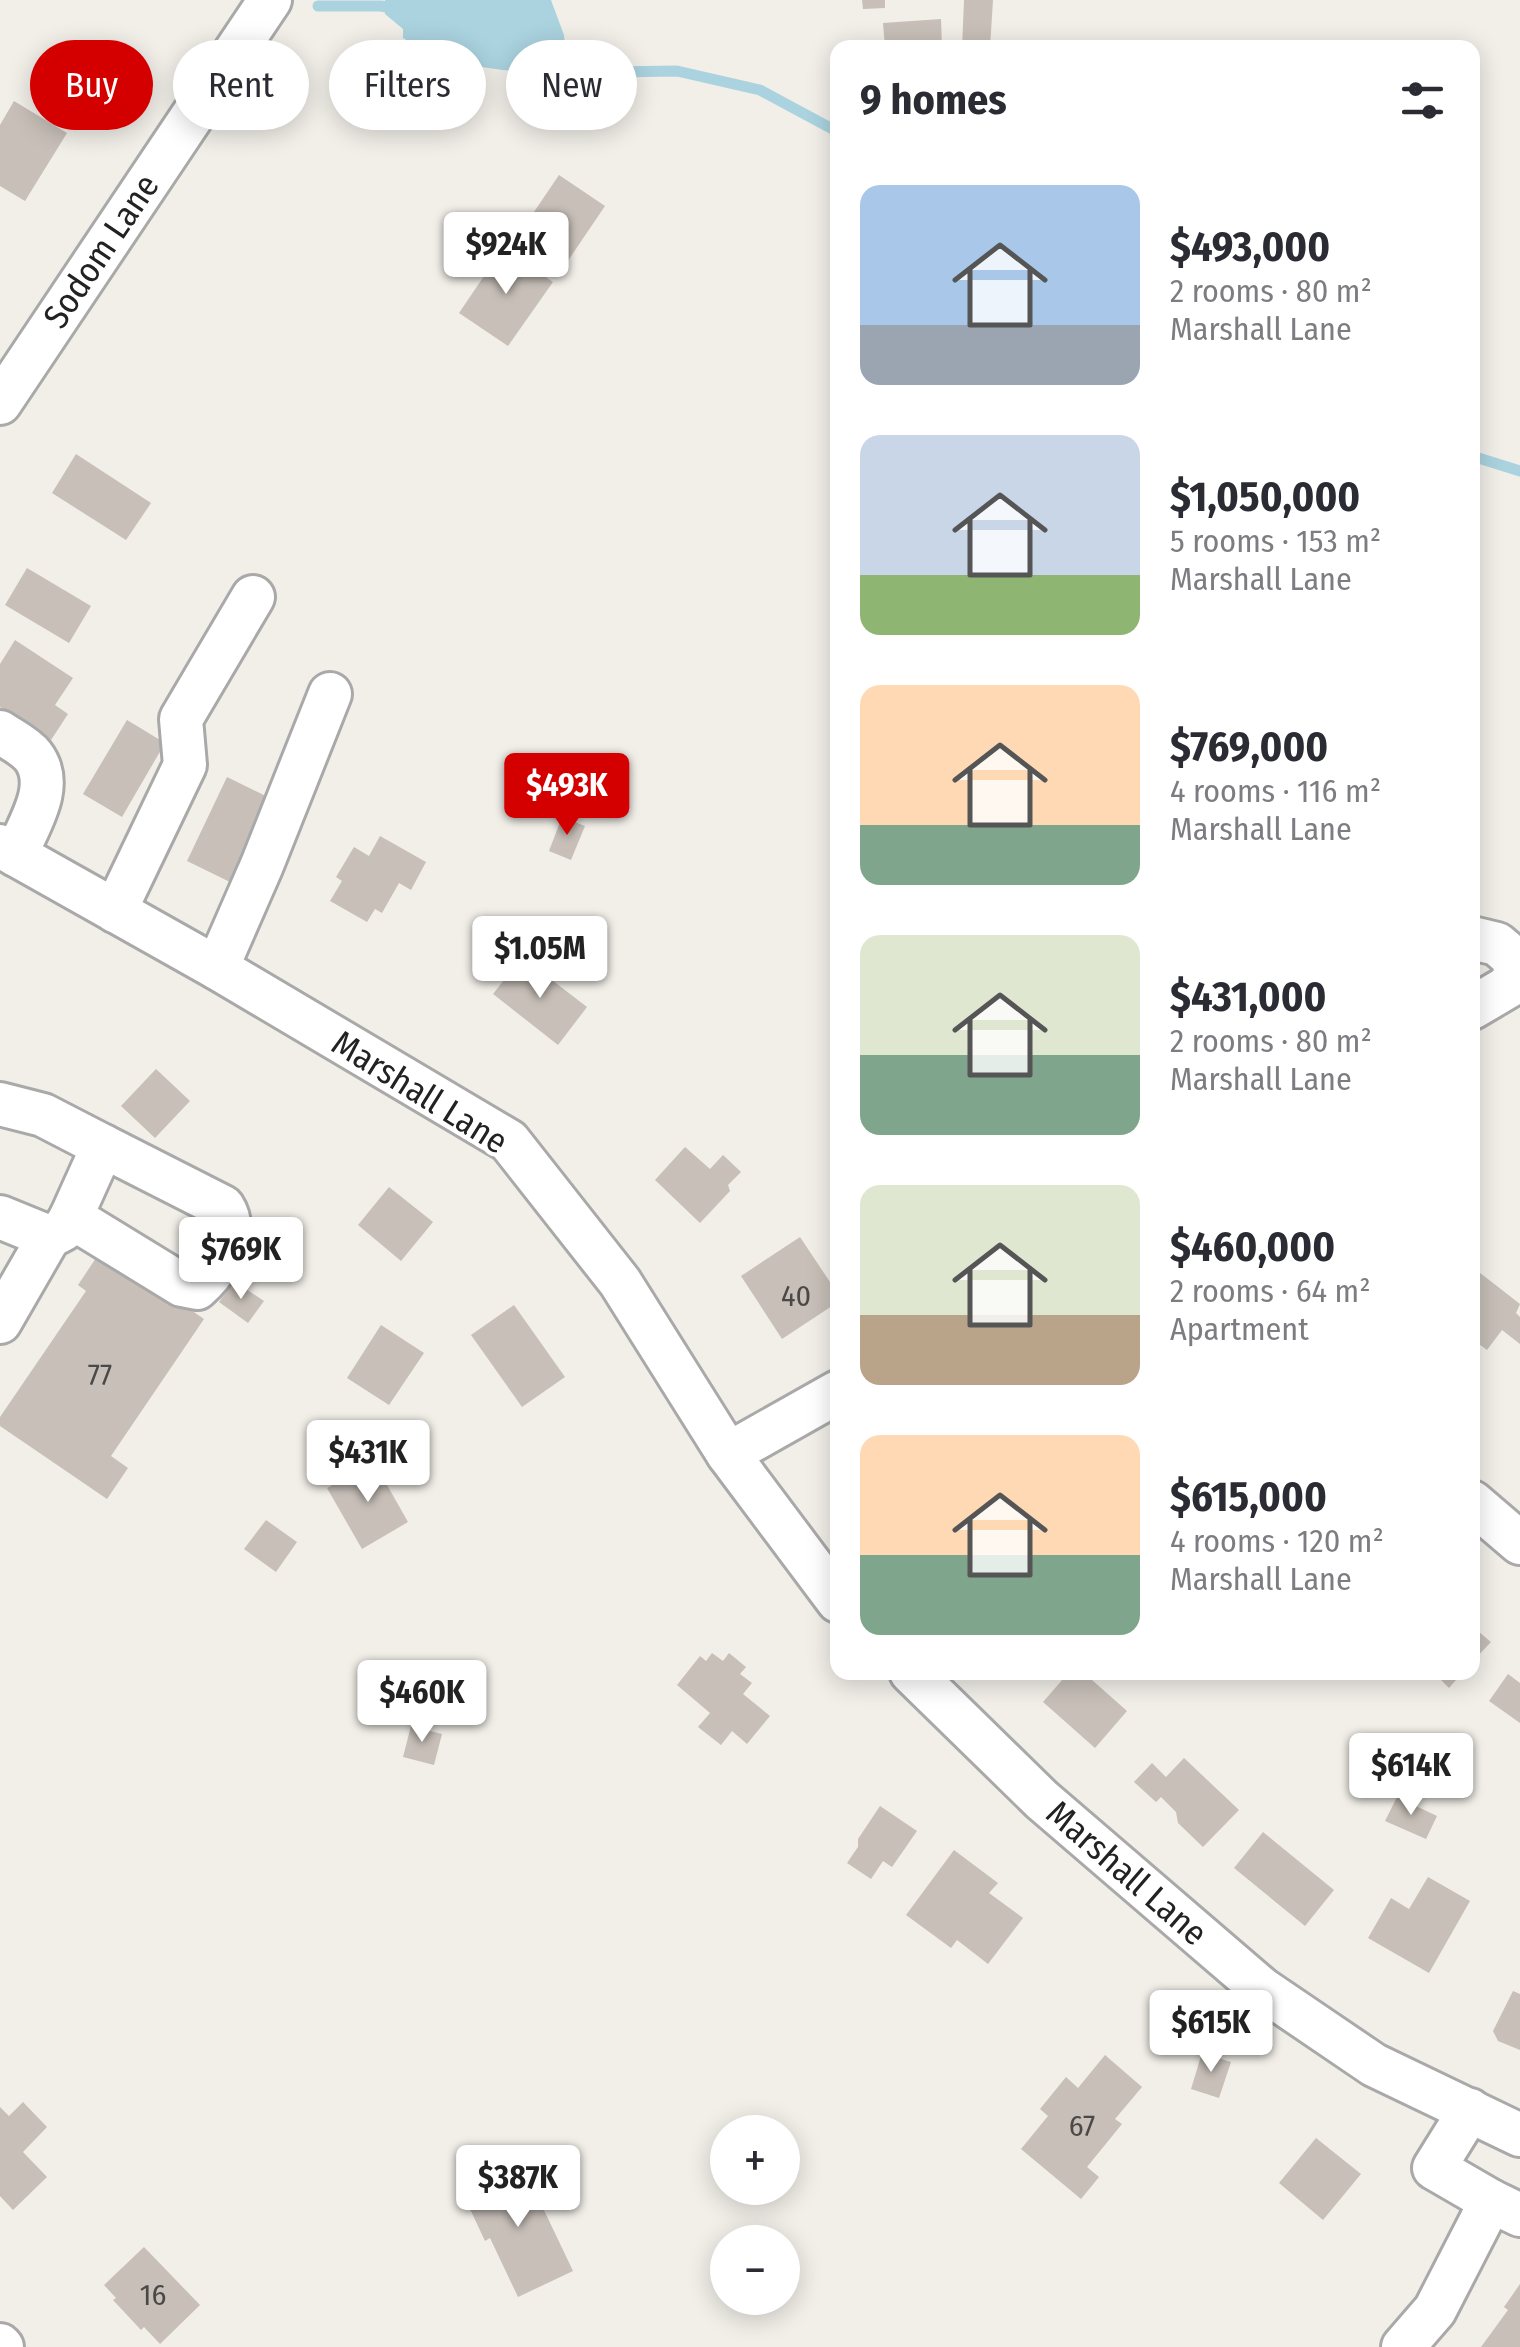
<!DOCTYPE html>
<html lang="en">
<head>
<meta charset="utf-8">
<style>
	body { margin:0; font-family:"Fira Sans Condensed",sans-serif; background:#f2f2f3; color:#2b2b33; height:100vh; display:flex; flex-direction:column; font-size:38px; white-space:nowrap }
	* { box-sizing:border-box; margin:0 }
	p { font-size:32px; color:#7c7c81 }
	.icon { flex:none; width:55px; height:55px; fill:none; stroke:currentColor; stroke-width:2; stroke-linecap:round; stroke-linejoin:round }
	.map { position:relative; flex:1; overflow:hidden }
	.panel { position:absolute; left:830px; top:40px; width:650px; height:1640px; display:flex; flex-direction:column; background:#fff; border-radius:20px; box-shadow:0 5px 25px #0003 }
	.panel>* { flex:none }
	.top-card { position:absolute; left:30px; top:40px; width:650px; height:90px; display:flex; gap:20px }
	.tools { position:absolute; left:710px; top:2115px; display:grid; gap:20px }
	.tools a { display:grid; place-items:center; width:90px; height:90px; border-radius:50%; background:#fff; box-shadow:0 5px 25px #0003; font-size:50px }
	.price { position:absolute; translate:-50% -85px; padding:0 22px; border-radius:10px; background:#fff; color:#222; font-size:32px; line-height:65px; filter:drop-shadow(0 2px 5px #0008) }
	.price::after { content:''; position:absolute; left:50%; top:60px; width:30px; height:22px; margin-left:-15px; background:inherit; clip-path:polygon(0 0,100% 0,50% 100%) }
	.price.selected { background:#d40000; color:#fff }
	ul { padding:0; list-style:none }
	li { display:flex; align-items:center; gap:30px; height:250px; padding:0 30px }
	li span { display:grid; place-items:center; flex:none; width:280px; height:200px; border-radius:20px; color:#555 }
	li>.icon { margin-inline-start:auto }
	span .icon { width:120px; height:120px; fill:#fffc; stroke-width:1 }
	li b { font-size:42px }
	h2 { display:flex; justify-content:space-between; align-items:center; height:120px; padding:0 30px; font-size:42px }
	.pill { padding:0 35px; border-radius:45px; background:#fff; box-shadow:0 5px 25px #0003; font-size:35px; line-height:90px }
	.pill.selected { background:#d40000; color:#fff }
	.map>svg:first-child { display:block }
	.water { fill:#aad3df }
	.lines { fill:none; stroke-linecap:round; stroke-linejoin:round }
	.stream { stroke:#aad3df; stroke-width:11 }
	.building { fill:#c7bfb8 }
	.minor-casing { stroke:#a9a9a9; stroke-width:48 }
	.minor { stroke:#fff; stroke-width:42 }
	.labels { text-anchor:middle; stroke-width:8; stroke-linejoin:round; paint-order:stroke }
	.number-label { font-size:30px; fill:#4b4948 }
	.street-label { font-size:35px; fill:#222; stroke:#fff }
</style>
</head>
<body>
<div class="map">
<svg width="1520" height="2347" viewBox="0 0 1520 2347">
	<rect width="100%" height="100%" fill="#f2efe9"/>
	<path class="water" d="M385 0H551L564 35 566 58 556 69C508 77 445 63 403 38V29L385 14Z"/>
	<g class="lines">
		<g class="stream">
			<path d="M318 6H381L396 9"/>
			<path d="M555 48 613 72 677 71 760 90 838 132"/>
			<path d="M1472 456 1520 471"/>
		</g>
	</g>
	<g class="building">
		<path d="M862 0H885V8L863 9Z"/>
		<path d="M964 0H993L990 48H962Z"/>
		<path d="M941 19 942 48H885L883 23Z"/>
		<path d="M14 101 67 133 25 201 0 186V125Z"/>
		<path d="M559 175 605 206 563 268 517 237Z"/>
		<path d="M503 248 553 282 508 346 459 313Z"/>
		<path d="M76 454 151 503 126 540 52 493Z"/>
		<path d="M27 568 91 606 69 643 5 605Z"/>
		<path d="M15 640 73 678 55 705 68 714 51 740 0 707V664Z"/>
		<path d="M127 720 165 743 122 817 83 794Z"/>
		<path d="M227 777 272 799 232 883 187 861Z"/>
		<path d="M562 817 585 826 571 860 549 851Z"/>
		<path d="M380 836 426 862 411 890 399 883 382 913 375 909 367 922 330 901 342 881 336 877 354 847 369 856Z"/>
		<path d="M522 957 587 1007 558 1045 493 994Z"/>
		<path d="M156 1069 190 1101 155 1138 121 1106Z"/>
		<path d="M685 1147 710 1169 723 1155 741 1172 728 1185 730 1191 700 1223 655 1180Z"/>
		<path d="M389 1187 433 1222 401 1261 358 1225Z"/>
		<path d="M800 1237 838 1294V1302L782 1339 741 1276Z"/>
		<path d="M102 1249 204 1319 111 1456 128 1468 107 1499 0 1426V1417L86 1291 78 1285Z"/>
		<path d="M1475 1269 1520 1304 1516 1313 1520 1317V1344L1502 1330 1487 1350 1472 1339V1273Z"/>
		<path d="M234 1281 264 1301 248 1323 219 1302Z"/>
		<path d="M514 1305 565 1377 522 1407 471 1335Z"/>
		<path d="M381 1325 424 1353 389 1405 347 1378Z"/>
		<path d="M374 1462 408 1522 362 1549 327 1488Z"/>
		<path d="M266 1520 297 1542 276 1572 244 1549Z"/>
		<path d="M1472 1626 1491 1642 1472 1662Z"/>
		<path d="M712 1653 723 1661 729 1653 746 1667 740 1674 752 1683 743 1694 770 1716 747 1744 732 1731 721 1745 698 1727 710 1713 677 1685 700 1656 706 1661Z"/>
		<path d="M1069 1672H1083L1127 1711 1095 1748 1043 1702Z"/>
		<path d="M1433 1672H1463L1449 1688Z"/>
		<path d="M1508 1674 1520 1683V1723L1489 1701Z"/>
		<path d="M411 1726 442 1734 434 1765 403 1757Z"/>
		<path d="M1184 1758 1239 1810 1203 1847 1178 1823 1176 1812 1161 1797 1156 1802 1134 1782 1152 1763 1166 1777Z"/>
		<path d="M1397 1797 1437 1816 1426 1839 1385 1821Z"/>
		<path d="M880 1806 917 1831 892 1867 883 1861 871 1879 847 1863 858 1847V1839Z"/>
		<path d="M1263 1832 1334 1890 1305 1926 1234 1868Z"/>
		<path d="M954 1850 998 1883 989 1893 1023 1918 988 1964 957 1940 951 1948 906 1915Z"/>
		<path d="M1428 1877 1470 1901 1429 1973 1368 1938 1391 1898 1409 1909Z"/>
		<path d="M1513 1991 1520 1994V2050L1498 2041 1493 2031Z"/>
		<path d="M1202 2053 1231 2062 1219 2098 1191 2089Z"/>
		<path d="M1105 2055 1142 2087 1115 2119 1122 2124 1087 2167 1099 2177 1081 2199 1021 2149 1048 2116 1040 2109 1066 2077 1078 2088Z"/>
		<path d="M23 2102 47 2127 23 2152 47 2177 13 2210 0 2196V2107L9 2116Z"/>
		<path d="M1316 2138 1361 2174 1323 2220 1279 2183Z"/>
		<path d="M522 2164 573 2271 518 2297 490 2238 485 2241 462 2192Z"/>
		<path d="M144 2247 200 2305 160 2344 144 2327 141 2330 113 2300 116 2298 104 2285Z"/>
		<path d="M1520 2284V2347H1481L1508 2310 1504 2307Z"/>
	</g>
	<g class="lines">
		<g class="minor-casing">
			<g id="minor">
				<path d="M0 403 270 0"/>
				<path d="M0 732C10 739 25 746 33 756 56 786 28 825 16 855"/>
				<path d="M0 846 217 968 509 1141 620 1282 728 1454 838 1601"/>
				<path d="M115 911 185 765 181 719 253 597"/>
				<path d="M1472 938 1497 944 1518 962 1511 985 1472 1008"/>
				<path d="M217 968 262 865 330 694"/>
				<path d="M0 1104 43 1115 103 1146 71 1217"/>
				<path d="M0 1217 49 1237"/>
				<path d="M0 1322 49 1237 64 1229 71 1217 182 1285 197 1288C219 1269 240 1233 223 1207L103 1146"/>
				<path d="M728 1454 838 1392"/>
				<path d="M1472 1502 1520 1543"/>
				<path d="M911 1672 1042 1800 1262 1989 1374 2065 1520 2135"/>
				<path d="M1470 2110 1434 2168 1491 2201"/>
				<path d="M0 2345 2 2347"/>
				<path d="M1403 2347 1435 2310 1491 2201 1520 2215"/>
			</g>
		</g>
		<use href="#minor" class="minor"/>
	</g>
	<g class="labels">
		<g class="number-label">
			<text x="796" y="1306">40</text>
			<text x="100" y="1385">77</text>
			<text x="1082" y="2136">67</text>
			<text x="153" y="2305">16</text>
		</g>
		<g class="street-label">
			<text transform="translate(101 251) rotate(-56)" y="12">Sodom Lane</text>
			<text transform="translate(420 1092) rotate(32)" y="12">Marshall Lane</text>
			<text transform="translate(1127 1873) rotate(41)" y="12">Marshall Lane</text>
		</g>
	</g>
</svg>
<div class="tools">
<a>+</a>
<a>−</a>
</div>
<b class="price" style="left:506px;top:297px">$924K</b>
<b class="price selected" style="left:567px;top:838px">$493K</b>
<b class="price" style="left:540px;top:1001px">$1.05M</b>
<b class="price" style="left:241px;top:1302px">$769K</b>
<b class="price" style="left:368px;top:1505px">$431K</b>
<b class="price" style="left:422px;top:1745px">$460K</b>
<b class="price" style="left:1411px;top:1818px">$614K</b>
<b class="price" style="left:1211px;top:2075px">$615K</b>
<b class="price" style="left:518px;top:2230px">$387K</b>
<div class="top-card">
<a class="pill selected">Buy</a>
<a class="pill">Rent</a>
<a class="pill">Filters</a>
<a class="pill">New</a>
</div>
<section class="panel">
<h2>9 homes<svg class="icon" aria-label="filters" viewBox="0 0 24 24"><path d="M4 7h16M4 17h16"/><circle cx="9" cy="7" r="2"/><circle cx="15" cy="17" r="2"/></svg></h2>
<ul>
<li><span style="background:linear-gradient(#a9c7e8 70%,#9aa5b1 0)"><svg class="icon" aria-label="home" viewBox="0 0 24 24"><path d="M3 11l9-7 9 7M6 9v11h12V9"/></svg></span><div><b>$493,000</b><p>2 rooms · 80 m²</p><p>Marshall Lane</p></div></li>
<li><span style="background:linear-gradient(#c9d6e8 70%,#8fb573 0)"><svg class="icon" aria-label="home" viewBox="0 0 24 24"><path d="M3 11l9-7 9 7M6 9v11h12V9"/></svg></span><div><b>$1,050,000</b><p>5 rooms · 153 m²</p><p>Marshall Lane</p></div></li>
<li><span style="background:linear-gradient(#ffd9b3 70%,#7fa58c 0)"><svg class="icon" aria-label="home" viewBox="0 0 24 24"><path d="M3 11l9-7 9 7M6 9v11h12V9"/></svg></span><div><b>$769,000</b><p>4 rooms · 116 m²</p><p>Marshall Lane</p></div></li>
<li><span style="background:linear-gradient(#dfe7d0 60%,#7fa58c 0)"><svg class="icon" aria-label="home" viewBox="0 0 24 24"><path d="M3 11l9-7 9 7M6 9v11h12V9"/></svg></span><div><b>$431,000</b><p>2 rooms · 80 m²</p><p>Marshall Lane</p></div></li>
<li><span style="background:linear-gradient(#dfe7d0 65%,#b9a48a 0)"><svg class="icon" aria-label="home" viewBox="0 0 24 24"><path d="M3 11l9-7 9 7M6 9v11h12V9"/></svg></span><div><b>$460,000</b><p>2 rooms · 64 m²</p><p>Apartment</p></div></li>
<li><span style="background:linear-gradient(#ffd9b3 60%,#7fa58c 0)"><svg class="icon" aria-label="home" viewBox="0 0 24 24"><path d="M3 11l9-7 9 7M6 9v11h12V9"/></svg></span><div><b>$615,000</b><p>4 rooms · 120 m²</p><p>Marshall Lane</p></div></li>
</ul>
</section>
</div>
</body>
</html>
